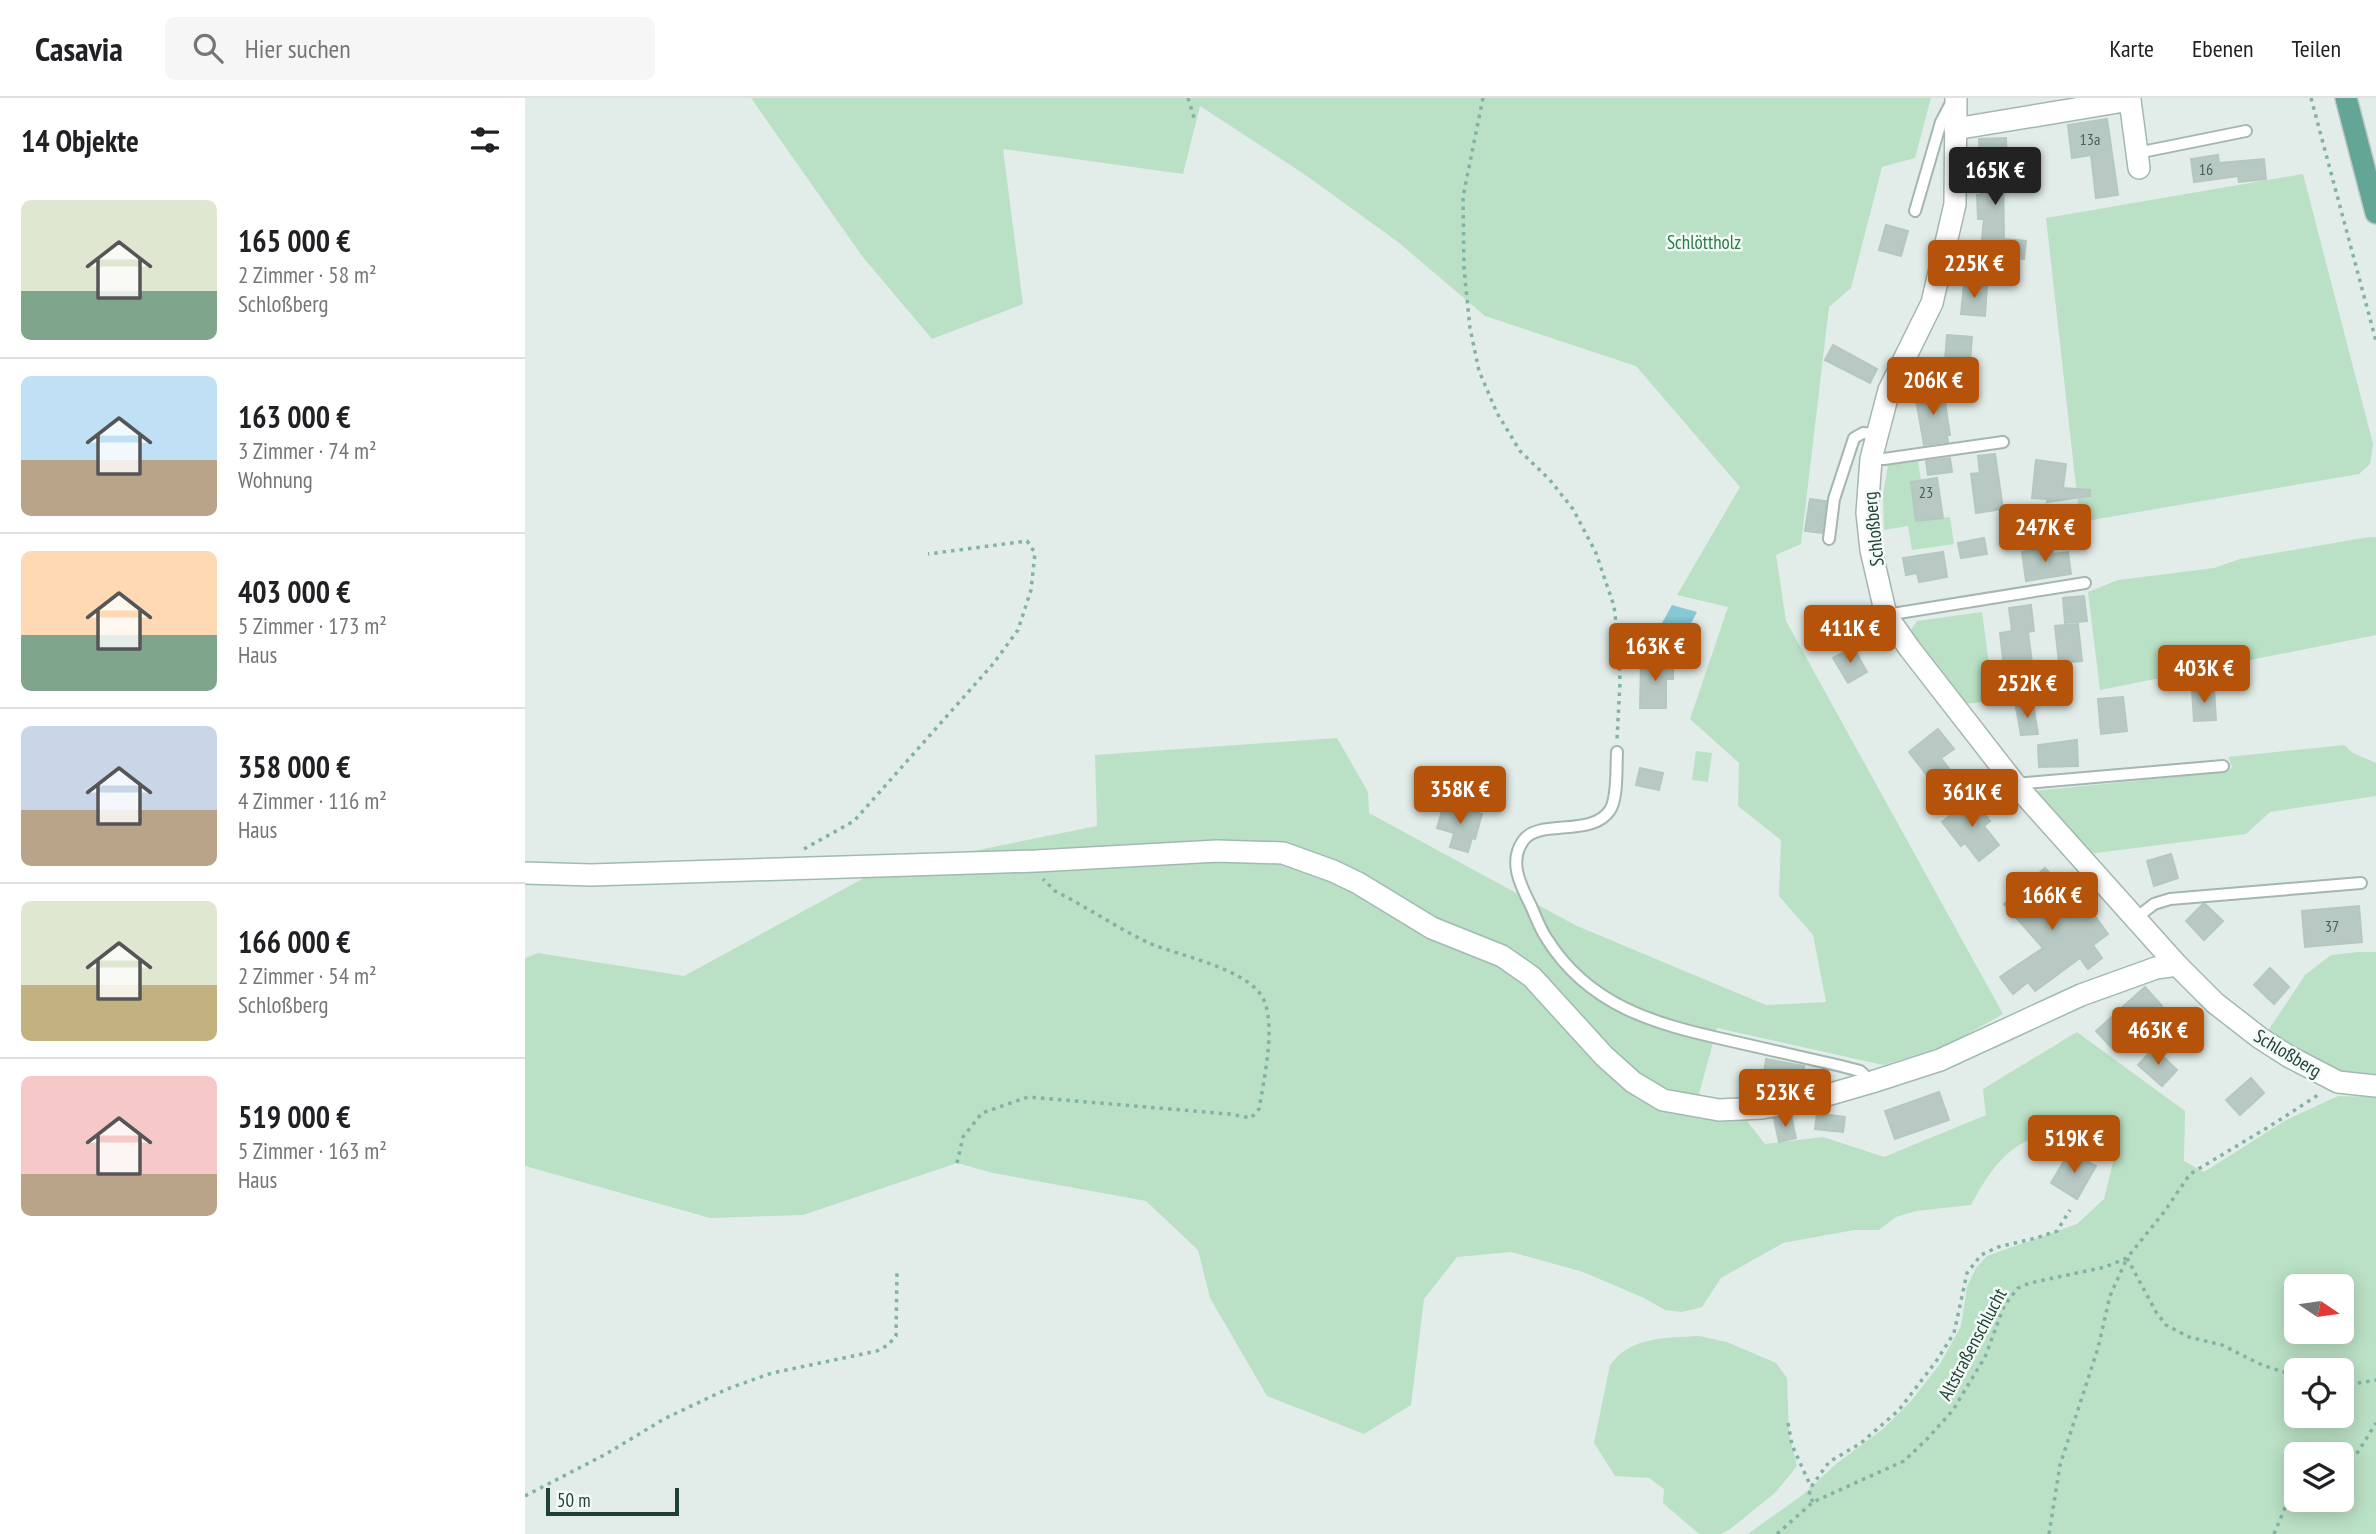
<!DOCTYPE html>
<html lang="de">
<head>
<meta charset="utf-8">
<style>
	body { margin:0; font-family:"PT Sans Narrow",sans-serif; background:#f6f6f6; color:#202124; height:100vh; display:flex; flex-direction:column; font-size:26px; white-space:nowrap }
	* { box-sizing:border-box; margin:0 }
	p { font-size:23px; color:#757577 }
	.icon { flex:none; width:38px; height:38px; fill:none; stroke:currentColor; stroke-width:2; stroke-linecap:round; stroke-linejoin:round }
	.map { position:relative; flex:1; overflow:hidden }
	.details { display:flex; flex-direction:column; background:#fff; width:525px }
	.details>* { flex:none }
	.needle { width:46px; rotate:103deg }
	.buttons { position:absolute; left:1759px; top:1176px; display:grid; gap:14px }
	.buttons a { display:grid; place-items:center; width:70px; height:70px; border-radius:10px; background:#fff; box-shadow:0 4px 18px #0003; font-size:35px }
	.scale { position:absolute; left:21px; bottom:18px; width:133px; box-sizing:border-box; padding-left:7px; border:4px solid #214038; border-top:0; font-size:19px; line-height:24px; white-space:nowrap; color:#214038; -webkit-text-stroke:5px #f3faf6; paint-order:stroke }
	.price { position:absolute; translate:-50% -60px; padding:0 16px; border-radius:7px; background:#b45309; color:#fff; font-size:23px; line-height:46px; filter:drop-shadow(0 2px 4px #0008) }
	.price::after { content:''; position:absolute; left:50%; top:42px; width:21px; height:16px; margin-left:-10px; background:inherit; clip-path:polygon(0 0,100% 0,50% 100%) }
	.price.current { background:#222; color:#fff }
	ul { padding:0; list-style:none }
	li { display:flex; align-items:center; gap:21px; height:175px; padding:0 21px }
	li+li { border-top:2px solid #e0e0e0 }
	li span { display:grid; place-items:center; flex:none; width:196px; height:140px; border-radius:10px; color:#555 }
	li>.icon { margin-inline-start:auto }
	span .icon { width:84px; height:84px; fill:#fffc; stroke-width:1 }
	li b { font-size:30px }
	h2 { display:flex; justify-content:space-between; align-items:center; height:84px; padding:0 21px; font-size:30px }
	header { display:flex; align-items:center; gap:42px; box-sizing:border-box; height:98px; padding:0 35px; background:#fff; border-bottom:2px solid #e0e0e0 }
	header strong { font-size:33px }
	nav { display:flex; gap:38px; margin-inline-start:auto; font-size:24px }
	.search { width:490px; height:63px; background:#f6f6f6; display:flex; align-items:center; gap:18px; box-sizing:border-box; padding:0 24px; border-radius:10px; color:#757577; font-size:26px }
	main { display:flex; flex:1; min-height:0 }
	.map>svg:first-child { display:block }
	.green { fill:#bae0c5; fill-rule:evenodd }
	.water { fill:#86c8d6 }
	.building { fill:#b7c9c2; stroke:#b4c8c0; stroke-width:2 }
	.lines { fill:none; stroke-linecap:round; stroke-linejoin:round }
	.lane-casing { stroke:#a4b6b0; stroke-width:14 }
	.street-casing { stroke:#a4b6b0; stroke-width:24 }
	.secondary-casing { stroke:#a0bab1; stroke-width:24 }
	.primary-casing { stroke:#c1cac7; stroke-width:24 }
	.path { stroke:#80b3a4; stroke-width:3.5; stroke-dasharray:3.5 5; stroke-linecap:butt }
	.lane { stroke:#fff; stroke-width:10 }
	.street { stroke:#fff; stroke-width:21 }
	.secondary { stroke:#fff; stroke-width:21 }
	.primary { stroke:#63a696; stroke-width:21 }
	.labels { text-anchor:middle; stroke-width:5; stroke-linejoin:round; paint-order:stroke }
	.number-label { font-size:16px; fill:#46625a }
	.park-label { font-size:19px; fill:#287a49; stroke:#f3faf6 }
	.street-label { font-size:19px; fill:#214038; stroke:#f3faf6 }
</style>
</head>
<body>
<header>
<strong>Casavia</strong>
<div class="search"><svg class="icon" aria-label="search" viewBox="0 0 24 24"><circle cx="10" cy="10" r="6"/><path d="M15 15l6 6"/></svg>Hier suchen</div>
<nav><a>Karte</a><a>Ebenen</a><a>Teilen</a></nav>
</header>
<main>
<section class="details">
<h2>14 Objekte<svg class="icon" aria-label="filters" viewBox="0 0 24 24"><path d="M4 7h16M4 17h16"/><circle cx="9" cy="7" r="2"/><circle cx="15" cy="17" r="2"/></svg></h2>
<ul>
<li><span style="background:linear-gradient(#dfe7d0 65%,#7fa58c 0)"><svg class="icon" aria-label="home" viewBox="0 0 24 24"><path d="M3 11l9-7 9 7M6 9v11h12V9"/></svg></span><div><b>165 000 €</b><p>2 Zimmer · 58 m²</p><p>Schloßberg</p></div></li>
<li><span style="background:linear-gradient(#bfe0f5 60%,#b9a48a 0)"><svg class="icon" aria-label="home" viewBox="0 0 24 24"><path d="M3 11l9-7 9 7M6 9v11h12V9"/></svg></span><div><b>163 000 €</b><p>3 Zimmer · 74 m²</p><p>Wohnung</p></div></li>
<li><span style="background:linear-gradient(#ffd9b3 60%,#7fa58c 0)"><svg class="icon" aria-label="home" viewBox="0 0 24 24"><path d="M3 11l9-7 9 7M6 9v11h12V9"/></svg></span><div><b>403 000 €</b><p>5 Zimmer · 173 m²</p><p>Haus</p></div></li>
<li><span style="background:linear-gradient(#c9d6e8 60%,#b9a48a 0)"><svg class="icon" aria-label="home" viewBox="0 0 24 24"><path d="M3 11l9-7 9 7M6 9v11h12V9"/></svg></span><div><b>358 000 €</b><p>4 Zimmer · 116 m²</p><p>Haus</p></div></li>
<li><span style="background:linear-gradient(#dfe7d0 60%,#c2b280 0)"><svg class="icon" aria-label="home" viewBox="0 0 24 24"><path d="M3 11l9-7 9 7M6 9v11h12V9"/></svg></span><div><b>166 000 €</b><p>2 Zimmer · 54 m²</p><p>Schloßberg</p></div></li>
<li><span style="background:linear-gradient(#f6c9c9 70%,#b9a48a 0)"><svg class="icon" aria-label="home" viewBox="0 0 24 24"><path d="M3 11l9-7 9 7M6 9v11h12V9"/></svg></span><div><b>519 000 €</b><p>5 Zimmer · 163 m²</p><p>Haus</p></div></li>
</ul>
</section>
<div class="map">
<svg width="1851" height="1436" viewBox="0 0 1851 1436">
	<rect width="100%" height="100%" fill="#e2ede9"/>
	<g class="green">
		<path d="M226 0H1406L1390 60 1357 69 1326 190 1304 209 1276 446 1251 457 1261 523 1478 916 1423 947 1358 967 1192 930 1174 996 1166 1017 1222 1023 1240 1046 1298 1039 1359 1059 1461 1017 1458 991 1552 934 1660 1013 1659 1063 1679 1074 1761 1022 1813 998 1851 999V1436H1223L1280 1395 1311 1366 1359 1330 1386 1303 1415 1266 1436 1228 1442 1189 1451 1170 1462 1158 1552 1126 1579 1101 1588 1064 1584 1040 1564 1030C1545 1033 1510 1036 1494 1047 1472 1061 1458 1085 1446 1107L1391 1113 1371 1119 1354 1132H1329L1258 1145 1196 1180 1177 1209 1157 1214 1140 1212 1119 1200 1058 1174 986 1154 932 1159 899 1201 886 1307 839 1336 742 1298 685 1200 673 1152 621 1103 468 1075 432 1065 278 1117 185 1120 0 1068V860L13 855 159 878 354 772 572 728 570 657 812 640 843 694 844 715 1052 828 1241 907 1301 904 1288 837 1254 798 1256 742 1213 708 1214 665 1165 621 1203 509 1152 497 1215 389 1111 268 960 218 873 144 779 76 675 8 658 76 478 51 498 206 407 241 337 158ZM1771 1188H1816V1234H1771ZM1771 1272H1816V1318H1771ZM1771 1356H1816V1402H1771Z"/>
		<path d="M1778 76 1848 346 1845 366 1834 376 1555 424 1521 120Z"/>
		<path d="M1393 363 1396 383 1386 385 1391 423 1425 419 1429 446 1387 452 1383 428 1359 432 1358 397 1363 367Z"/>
		<path d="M1844 439H1851V537L1575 592 1563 494 1593 482 1689 470 1715 461Z"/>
		<path d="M1457 514 1469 603 1438 606 1386 537V532L1392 523Z"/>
		<path d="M1819 647 1828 655 1851 665V698L1745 714 1721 736 1563 756 1508 693 1701 674 1707 669 1703 659Z"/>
		<path d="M1171 653 1187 655 1183 684 1167 682Z"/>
		<path d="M1834 854H1851V980L1816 976 1798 968 1743 933 1780 877 1806 857Z"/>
		<path d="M1174 1238 1202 1244 1251 1265 1262 1280 1264 1336 1272 1368 1251 1394 1204 1432 1196 1436H1174L1138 1405 1139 1391 1124 1380 1090 1378 1069 1345 1085 1267C1106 1238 1142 1240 1174 1238Z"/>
	</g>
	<path class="water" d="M1147 507 1172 514 1162 533 1136 527Z"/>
	<g class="building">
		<path d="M1582 21 1593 97 1571 100 1566 57 1547 60 1543 27Z"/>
		<path d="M1481 40 1482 72H1478L1479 141 1501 143 1499 161 1477 159 1476 172 1454 170 1459 121H1453L1452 97H1456L1454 41Z"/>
		<path d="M1693 57 1694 65 1739 61 1741 81 1714 84 1713 78 1669 84 1666 61Z"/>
		<path d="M1361 127 1383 133 1376 158 1354 152Z"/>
		<path d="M1439 186 1462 188 1460 218 1436 216Z"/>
		<path d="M1422 237 1447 239 1445 264 1420 262Z"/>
		<path d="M1308 247 1352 271 1345 285 1300 262Z"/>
		<path d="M1418 291 1425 337H1422L1423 344 1399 347 1390 296Z"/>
		<path d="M1470 356 1478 411 1451 415 1446 376 1455 375 1453 358Z"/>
		<path d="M1425 360 1427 374 1403 377 1401 363Z"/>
		<path d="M1511 362 1541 366 1538 390 1565 392V398L1522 404 1523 401 1507 400Z"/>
		<path d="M1412 380 1418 420 1391 423 1386 384Z"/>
		<path d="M1285 401 1301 403 1297 435 1280 433Z"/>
		<path d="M1459 440 1462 456 1436 460 1433 445Z"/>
		<path d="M1527 449 1528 456 1543 454 1546 476 1501 483 1497 454Z"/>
		<path d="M1418 454 1422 479 1394 484 1392 475 1381 477 1378 460Z"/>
		<path d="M1559 498 1562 523 1540 525 1538 500Z"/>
		<path d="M1506 507 1509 533 1503 534 1507 565 1479 569 1475 535 1487 533 1484 510Z"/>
		<path d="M1553 526 1557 563 1534 565 1530 528Z"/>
		<path d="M1328 549 1342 574 1323 585 1308 560Z"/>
		<path d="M1116 563H1148V581H1141V610H1115Z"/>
		<path d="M1689 591 1691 622 1669 623 1667 592Z"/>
		<path d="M1598 599 1602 633 1576 636 1573 601Z"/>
		<path d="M1508 606 1513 636 1496 637 1491 609Z"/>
		<path d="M1413 631 1429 651 1416 660 1428 676 1411 689 1384 654Z"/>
		<path d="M1552 642 1553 668 1514 669 1513 647Z"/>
		<path d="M1115 670 1138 675 1134 692 1111 687Z"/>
		<path d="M1448 700 1465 723 1459 728 1474 747 1454 763 1440 745 1436 748 1417 724Z"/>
		<path d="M919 706 957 716 950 741 947 740 943 754 925 749 929 735 912 730Z"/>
		<path d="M1646 756 1653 780 1629 788 1622 763Z"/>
		<path d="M1520 770 1559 814 1564 810 1583 836 1568 847 1577 860 1563 871 1555 860 1510 893 1503 884 1488 896 1475 879 1518 850 1479 806Z"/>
		<path d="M1678 806H1680L1698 823 1679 842 1661 823Z"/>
		<path d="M1834 808 1837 844 1780 849 1777 813Z"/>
		<path d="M1745 870 1764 889 1749 906 1729 887Z"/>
		<path d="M1620 889 1637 908 1589 952 1571 933Z"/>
		<path d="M1629 950 1652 972 1637 988 1613 967Z"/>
		<path d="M1241 961 1279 968 1276 990 1238 984Z"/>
		<path d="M1726 980 1739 995 1715 1017 1701 1002Z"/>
		<path d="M1414 994 1424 1022 1370 1041 1360 1013Z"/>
		<path d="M1292 1015 1320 1019 1318 1034 1290 1031Z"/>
		<path d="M1266 1018 1271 1040 1254 1044 1249 1021Z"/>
		<path d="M1545 1053 1571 1068 1552 1101 1526 1085Z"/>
	</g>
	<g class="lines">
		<g class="lane-casing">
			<g id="lane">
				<path d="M1612 55 1721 33"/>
				<path d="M1390 113 1416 24 1426 5"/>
				<path d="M1346 361H1359L1478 344"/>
				<path d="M1304 441 1309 401 1329 340 1338 335 1351 336"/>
				<path d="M1361 517 1560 485"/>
				<path d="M1092 654C1091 669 1093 700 1085 712 1067 740 1013 720 998 743 983 764 996 788 1006 808 1011 819 1015 831 1022 841 1064 908 1130 926 1202 942 1240 951 1278 959 1316 968L1335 973 1347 984"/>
				<path d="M1490 686 1698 668"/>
				<path d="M1611 820 1629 806 1645 801 1836 785"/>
			</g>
		</g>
		<g class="street-casing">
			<g id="street">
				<path d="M1431 0 1430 106 1407 205 1364 292 1346 361 1342 415 1346 452 1361 517 1385 551 1490 686 1652 867"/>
				<path d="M1430 31 1605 2 1614 70"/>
			</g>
		</g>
		<g class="secondary-casing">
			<path id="secondary" d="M0 775 66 777 511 763 692 753 758 755 808 773 833 785 907 830 977 858 1007 879 1079 958 1108 984 1138 1002 1194 1012 1237 1010 1292 1000 1347 984 1415 962 1556 897 1631 870 1652 867 1690 905 1735 940 1763 958 1813 984 1851 988"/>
		</g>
		<g class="primary-casing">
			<path id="primary" d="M1821 0 1851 115"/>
		</g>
		<g class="path">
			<path d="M663 0 670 23"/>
			<path d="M958 0 938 99 939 171 945 230 954 273 972 315 995 353 1024 381 1048 411 1071 455 1089 508 1093 542 1095 584 1092 641"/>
			<path d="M1786 0 1851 243"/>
			<path d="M279 751 329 723 468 566 493 532 506 492 510 455 502 443 403 456"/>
			<path d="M432 1065 438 1039 457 1015 503 999 704 1016 726 1020 734 1011C739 981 750 933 740 905 729 871 653 858 624 845 592 830 562 809 530 793L518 781"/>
			<path d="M1602 1160 1631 1214 1641 1227 1664 1239 1697 1247 1737 1267 1771 1278"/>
			<path d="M1816 1288 1851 1282"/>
			<path d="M1263 1325 1267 1347 1286 1389"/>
			<path d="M1816 1363 1833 1354 1851 1325"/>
			<path d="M0 1398 81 1356 139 1321 202 1291 247 1275 352 1253 363 1247 371 1238 372 1173"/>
			<path d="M1288 1404 1284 1397 1286 1389 1304 1364 1336 1345 1374 1312 1412 1262 1429 1235 1442 1175 1456 1157 1473 1149 1511 1140 1532 1133 1545 1112"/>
			<path d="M1252 1436 1288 1404 1379 1363 1403 1340 1428 1312 1460 1259 1479 1208 1493 1190 1505 1185 1580 1169 1602 1160 1639 1114 1665 1076 1750 1025 1796 995"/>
			<path d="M1524 1436 1535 1367 1573 1250 1585 1198 1602 1160"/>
			<path d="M1749 1436 1764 1400 1771 1395"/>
		</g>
		<use href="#lane" class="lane"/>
		<use href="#street" class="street"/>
		<use href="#secondary" class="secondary"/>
		<use href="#primary" class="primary"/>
	</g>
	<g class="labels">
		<g class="number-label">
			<text x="1565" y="47">13a</text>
			<text x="1681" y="77">16</text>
			<text x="1401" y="400">23</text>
			<text x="1807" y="834">37</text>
		</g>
		<g class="park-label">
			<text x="1179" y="151">Schlöttholz</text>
		</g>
		<g class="street-label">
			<text transform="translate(1348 431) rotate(-96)" y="7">Schloßberg</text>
			<text transform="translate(1763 955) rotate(31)" y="7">Schloßberg</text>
			<text transform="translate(1447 1246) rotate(-62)" y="7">Altstraßenschlucht</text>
		</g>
	</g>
</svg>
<div class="buttons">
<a><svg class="needle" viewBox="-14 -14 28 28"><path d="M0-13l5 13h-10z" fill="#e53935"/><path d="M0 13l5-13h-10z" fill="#757577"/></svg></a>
<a><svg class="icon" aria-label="locate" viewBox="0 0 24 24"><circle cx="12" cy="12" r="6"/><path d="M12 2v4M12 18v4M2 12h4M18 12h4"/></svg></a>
<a><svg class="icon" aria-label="layers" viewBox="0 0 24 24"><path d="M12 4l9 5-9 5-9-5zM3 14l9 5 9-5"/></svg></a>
</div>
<div class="scale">50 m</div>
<b class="price current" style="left:1470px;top:109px">165K €</b>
<b class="price" style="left:1449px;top:202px">225K €</b>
<b class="price" style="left:1408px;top:319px">206K €</b>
<b class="price" style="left:1520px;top:466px">247K €</b>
<b class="price" style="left:1325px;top:567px">411K €</b>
<b class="price" style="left:1130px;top:585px">163K €</b>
<b class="price" style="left:1679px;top:607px">403K €</b>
<b class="price" style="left:1502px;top:622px">252K €</b>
<b class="price" style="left:935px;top:728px">358K €</b>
<b class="price" style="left:1447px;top:731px">361K €</b>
<b class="price" style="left:1527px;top:834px">166K €</b>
<b class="price" style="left:1633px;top:969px">463K €</b>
<b class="price" style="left:1260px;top:1031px">523K €</b>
<b class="price" style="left:1549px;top:1077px">519K €</b>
</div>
</main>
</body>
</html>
